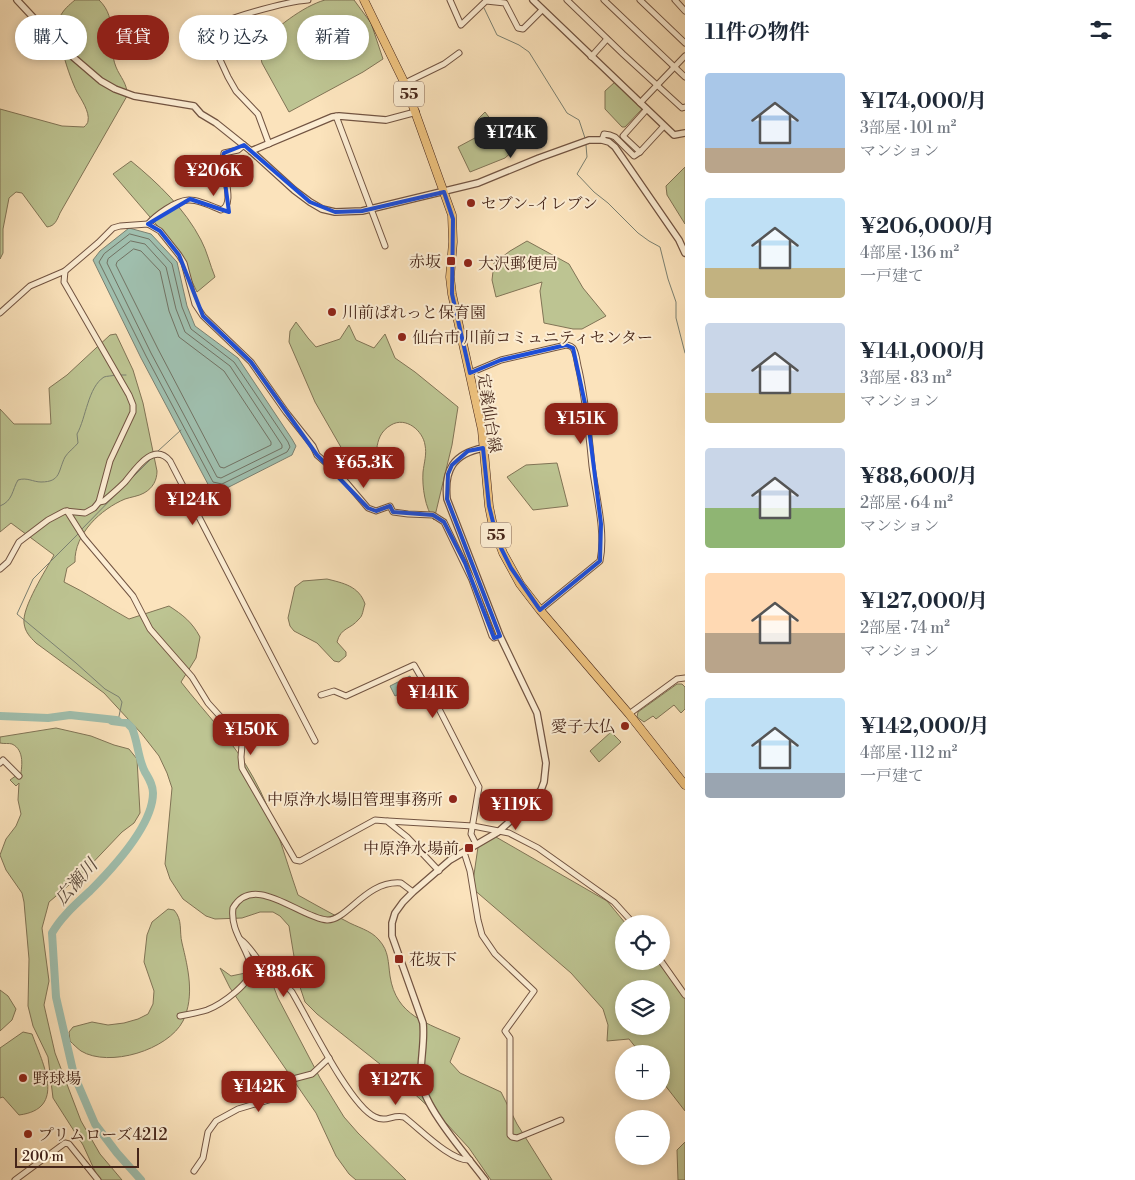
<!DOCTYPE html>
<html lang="ja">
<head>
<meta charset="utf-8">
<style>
	body { margin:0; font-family:"Libre Bodoni","Noto Serif JP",serif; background:#f6f6f7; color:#1f2937; height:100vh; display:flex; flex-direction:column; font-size:19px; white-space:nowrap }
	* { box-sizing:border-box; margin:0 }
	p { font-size:16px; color:#747a83 }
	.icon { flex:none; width:28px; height:28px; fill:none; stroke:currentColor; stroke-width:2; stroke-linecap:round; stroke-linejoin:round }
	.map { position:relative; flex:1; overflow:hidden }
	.panel { display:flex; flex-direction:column; background:#fff; width:450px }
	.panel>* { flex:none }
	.guide { position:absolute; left:15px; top:15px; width:475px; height:45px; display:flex; gap:10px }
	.buttons { position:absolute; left:615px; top:915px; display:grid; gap:10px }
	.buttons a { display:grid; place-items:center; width:55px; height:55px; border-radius:50%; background:#fff; box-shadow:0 2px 8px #0003; font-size:25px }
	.scale { position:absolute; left:15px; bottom:12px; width:124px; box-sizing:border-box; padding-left:5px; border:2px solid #452519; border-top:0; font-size:14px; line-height:18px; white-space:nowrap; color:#452519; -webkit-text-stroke:4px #fcedd3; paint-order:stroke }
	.price { position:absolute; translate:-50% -42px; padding:0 11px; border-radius:10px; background:#8f2418; color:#fff; font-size:16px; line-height:32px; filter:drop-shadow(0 1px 2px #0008) }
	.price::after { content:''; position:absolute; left:50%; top:30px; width:15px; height:11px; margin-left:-8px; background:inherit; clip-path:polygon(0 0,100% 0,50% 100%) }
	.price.current { background:#222; color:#fff }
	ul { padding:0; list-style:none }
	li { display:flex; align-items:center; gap:15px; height:125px; padding:0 20px }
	li span { display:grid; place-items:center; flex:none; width:140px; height:100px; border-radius:5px; color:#555 }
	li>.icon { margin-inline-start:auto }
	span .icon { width:60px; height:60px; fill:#fffc; stroke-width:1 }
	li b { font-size:21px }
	h2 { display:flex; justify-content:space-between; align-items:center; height:60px; padding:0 20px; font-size:21px }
	.pill { padding:0 18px; border-radius:22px; background:#fff; box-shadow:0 2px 8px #0003; font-size:18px; line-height:45px }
	.pill.current { background:#8f2418; color:#fff }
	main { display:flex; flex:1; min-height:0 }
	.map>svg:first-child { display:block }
	.green { fill:#bdc492; stroke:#817456; fill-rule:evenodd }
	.water { fill:#9fbead; stroke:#7b8172 }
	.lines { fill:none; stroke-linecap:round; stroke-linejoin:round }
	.shore { stroke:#727263; stroke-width:1 }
	.stream { stroke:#7b8172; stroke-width:1 }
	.river { stroke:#9fbead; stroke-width:8 }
	.minor-casing { stroke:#725442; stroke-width:7 }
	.tertiary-casing { stroke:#725442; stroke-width:8 }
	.primary-casing { stroke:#452519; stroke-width:9 }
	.minor { stroke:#fcedd3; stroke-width:5 }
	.tertiary { stroke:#fcedd3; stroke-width:5.5 }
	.primary { stroke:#eec27e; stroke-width:8 }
	.marked { fill:none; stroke:#1d4ed8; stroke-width:4; stroke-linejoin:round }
	.poi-dot { fill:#8f2418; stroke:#fcedd3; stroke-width:2 }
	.labels { text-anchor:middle; stroke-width:4; stroke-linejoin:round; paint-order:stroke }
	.shield { fill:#fcedd3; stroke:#7c6151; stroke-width:1 }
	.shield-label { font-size:15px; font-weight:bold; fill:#452519 }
	.poi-label { font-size:16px; fill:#452519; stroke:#fcedd3; text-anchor:start }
	.street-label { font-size:16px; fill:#452519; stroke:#fcedd3 }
	.water-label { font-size:18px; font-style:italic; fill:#5c4b3e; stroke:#fcedd3 }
</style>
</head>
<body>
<main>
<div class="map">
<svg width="685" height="1180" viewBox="0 0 685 1180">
	<rect width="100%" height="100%" fill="#fbe3bc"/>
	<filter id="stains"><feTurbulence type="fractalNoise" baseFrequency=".004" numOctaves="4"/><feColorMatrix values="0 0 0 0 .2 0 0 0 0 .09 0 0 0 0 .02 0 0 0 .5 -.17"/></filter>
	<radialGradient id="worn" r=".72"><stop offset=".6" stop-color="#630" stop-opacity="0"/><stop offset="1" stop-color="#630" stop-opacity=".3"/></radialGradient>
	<g class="green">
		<path d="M75 0H99C119 19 107 45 116 67 120 77 128 84 127 96L60 213C57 220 55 226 47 227L22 193 16 192 9 198 3 229V253L0 259V109L62 126 84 127C86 125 88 123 88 121 90 112 81 99 77 92 69 76 55 35 60 17 63 10 69 5 75 0Z"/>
		<path d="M325 0H354L371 23 383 59 363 72 289 112 262 63 258 46C274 29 303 6 325 0Z"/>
		<path d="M615 82 642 109 625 127H622L605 109V91Z"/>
		<path d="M485 112 514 150 505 158 470 172 458 147 486 132 478 119Z"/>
		<path d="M131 161C158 183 185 209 201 240 207 251 210 265 215 277L197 292 179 254 168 238 113 174Z"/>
		<path d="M685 167V224L667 195 666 186Z"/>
		<path d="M527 241 569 264 583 288 606 316 582 329H573L544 323 540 291 542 282 496 297 492 280 494 263 510 251Z"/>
		<path d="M296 322 308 338 316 347 340 339 349 325 356 340 374 348 385 334 395 358 415 372 458 407 452 445 434 520C425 508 422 487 423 472 424 463 427 454 425 445 423 431 406 416 391 425 369 438 383 460 367 470L360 468 346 456 315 402 289 342 290 331Z"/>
		<path d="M116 334 133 370 143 403 157 471C157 480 153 488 144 493 139 496 131 497 125 499 101 509 74 534 75 562L67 568 64 582C87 593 107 607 129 619L169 606C183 615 192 622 200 637L196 658 181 682C206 714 234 742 253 777 274 814 284 855 298 895 314 904 330 913 346 921 356 927 371 930 379 940 389 951 388 962 390 976 396 1016 427 1023 460 1038L450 1062 460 1073 501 1092 517 1124 552 1180H491L469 1148 446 1123 395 1076 317 1014 305 1002 298 981 289 926 280 916 273 912H260L242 918 215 919 206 916 183 899 170 879 165 864 172 788 167 773 159 756 141 733 104 693 36 643C30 637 25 632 24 623 22 607 46 570 54 555L11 523 0 532V409L14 424H51L49 388 67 375 110 335Z"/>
		<path d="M557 463 568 506 533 510 507 477 526 465Z"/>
		<path d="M327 579C343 583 359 586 365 604 363 609 363 616 359 619 350 630 341 627 337 642L346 652V656L339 662 334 661 317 643 294 631 290 626 288 618 295 587 303 581Z"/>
		<path d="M677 684H682L685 687V709L681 713 674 705 656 719 653 716 644 722 637 717 638 712Z"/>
		<path d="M56 728 91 736 114 745 129 749 137 759 140 813 134 823 122 832 82 874 49 902 42 928 49 981 44 1005 55 1053 81 1121 100 1154 122 1180H99L83 1145 53 1098 48 1057 33 1026 28 1006 29 959 24 902 22 893 6 870 0 855 6 839 16 826 21 814 18 800 19 783 16 786 10 780 17 775 20 778C22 768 25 750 12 744 9 743 4 744 0 743V737Z"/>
		<path d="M611 732 621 742 599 762 590 751Z"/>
		<path d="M489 833 607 901 626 924H624V961H657L685 996V1111L661 1080V1054H641L629 1039 607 1041 608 1025 603 1009 571 973 472 888 478 847ZM624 989H661V1026H624Z"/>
		<path d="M168 909 174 910C183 920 179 931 182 943 188 968 195 996 183 1021 168 1050 109 1068 81 1051 77 1048 73 1044 70 1041L69 1032 73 1027 92 1022 108 1025 124 1023 138 1019 148 1014 153 1004 154 991 144 962 147 935 152 922Z"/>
		<path d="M259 967 271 980 278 998 320 1078 344 1117 358 1133 406 1180H356L349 1174 336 1156 316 1113 230 988 220 968 231 976 255 971Z"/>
		<path d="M0 990 8 996 16 1009 12 1020 0 1031Z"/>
		<path d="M23 1032 32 1034C43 1064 67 1109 19 1115L3 1097 0 1098V1048Z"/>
		<path d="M685 1142V1180H678L677 1150Z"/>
	</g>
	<g class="water">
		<path d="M129 228 151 234 177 262 187 306 195 326 238 358 292 439 296 446 292 455 223 490 210 488 141 358 93 260 100 251Z"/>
		<path d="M410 676 415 686 395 696 390 686Z"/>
	</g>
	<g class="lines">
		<g class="shore">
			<path d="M130 234 149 239 172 264 182 307 191 329 234 362 288 442 290 447 287 452 222 484 213 482 146 356 99 262 104 254Z"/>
			<path d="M131 241 145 244 166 267 176 309 185 332 230 366 282 445V448L221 478 217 477 151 353 107 263 108 259Z"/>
			<path d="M134 249 141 251 160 271 169 311 179 337 224 371 271 442V445L224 468 220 467 158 349 116 265 117 262Z"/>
		</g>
		<g class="stream">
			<path d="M484 8 497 35 519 45 529 52 567 113 579 120 585 138"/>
			<path d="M586 145 587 157 577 174 594 192 608 203 638 233 649 241 660 247 668 279 676 302V318L685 353"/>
			<path d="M120 375H126"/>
			<path d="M158 451 181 430"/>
			<path d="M127 483 152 458"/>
			<path d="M0 506C13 501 12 490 18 480 27 477 33 482 41 482 61 482 58 471 65 457 68 452 74 448 78 443L77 434C86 418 88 387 104 377 107 376 112 376 116 375"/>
			<path d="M81 530 122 488"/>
			<path d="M79 533 33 579 17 614 76 663 105 689 119 697 122 702 118 721"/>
		</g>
		<g class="river">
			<path d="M0 716 48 718 70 715 116 720"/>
			<path d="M118 721H112L127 723 132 728C138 742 138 759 145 772 149 779 153 785 153 793 153 825 112 869 90 891 76 904 61 917 52 933L56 997 74 1075 95 1124 117 1153 141 1180"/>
		</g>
		<g class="minor-casing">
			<g id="minor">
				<path d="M450 0 461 25 486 1 505 3 518 28 523 29 542 10"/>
				<path d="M567 0 623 54 682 108 685 107"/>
				<path d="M604 0 685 77"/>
				<path d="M640 0 685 43"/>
				<path d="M675 0 685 11"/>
				<path d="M591 57 607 39"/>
				<path d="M405 83 444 64 459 53"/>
				<path d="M640 103 685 56"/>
				<path d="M647 109 623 136 640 152 664 126"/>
				<path d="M336 116 385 246"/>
				<path d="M602 140 604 134 610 135 615 137 634 156 640 152"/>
				<path d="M269 144 258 114 236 91 228 77 211 40 210 31C216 19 292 1 308 0"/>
				<path d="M148 224C156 215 175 201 188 200 197 199 212 206 221 210 237 205 220 168 224 153L238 150 244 145"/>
				<path d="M0 313 30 286 65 271 98 243 113 228 120 226 148 224 160 231 179 255 184 263 195 304 203 316 251 362 286 412 313 446 317 455 340 475 368 508 376 511 390 506 393 512 408 514 433 515 444 522 472 580 492 636 494 638 500 636"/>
				<path d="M470 373 501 360 566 345C570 346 570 345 573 348 577 354 577 364 579 370 586 402 589 434 592 466 596 496 606 532 600 561L540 610"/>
				<path d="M99 502 104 501C111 495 118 489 125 482 135 470 153 441 170 461L315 741"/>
				<path d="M67 511 84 538 133 596 150 629 192 677 208 703 237 735 242 745 241 757 242 768 295 860 300 861 375 820 387 821 407 837 439 871"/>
				<path d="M0 569 8 562 19 542 48 520 65 511 85 513 94 508 99 502 110 461 133 412V405L129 395 64 282 65 271"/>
				<path d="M321 695 334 691 346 696 414 665 436 703 479 787 471 834 476 844"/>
				<path d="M629 714 677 679 685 678"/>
				<path d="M0 763 3 760 19 776"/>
				<path d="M388 821 473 826 509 833 538 848 614 902 634 924"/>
				<path d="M464 852 470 871 478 920 482 935 495 954 534 991 505 1031 510 1038V1135L512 1137 517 1138 561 1120"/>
				<path d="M240 939C250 946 254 956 262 964 272 974 283 982 292 992 308 1019 350 1106 375 1117 387 1123 392 1114 404 1117 419 1128 451 1162 470 1160"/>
				<path d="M661 961 685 995"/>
				<path d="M180 1016C189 1014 198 1013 207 1010 220 1005 255 982 251 966 246 945 230 931 233 908 254 872 300 918 327 920 347 921 366 880 401 883L413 892"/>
				<path d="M194 1171 203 1158 208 1132 216 1121 238 1109 272 1099 284 1084 293 1079 312 1074 329 1058"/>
				<path d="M15 1180 65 1143 69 1144 98 1180"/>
			</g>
		</g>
		<g class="tertiary-casing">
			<g id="tertiary">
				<path d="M17 0 59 45 101 81 115 89 134 96 194 106 201 114 216 123 251 151 294 190 310 202 322 209 335 212 362 211 478 183 539 158 589 140H602L609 142 615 147 679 240 685 253"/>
				<path d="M533 0 674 135 685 133"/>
				<path d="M251 151 332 117 339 116 386 120 416 112"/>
				<path d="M483 448C453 454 444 470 447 499L500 636 537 713 546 763 544 782 541 790 527 806 498 832 450 860 413 892 403 902 395 913 392 923V936L423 1023C425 1042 420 1061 421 1080 424 1108 468 1157 485 1180"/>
			</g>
		</g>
		<g class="primary-casing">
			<path id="primary" d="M364 0 405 84 452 215 453 242 450 277 452 294 482 430 489 506 493 526 503 553 520 584 540 610 629 714 685 785"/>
		</g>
		<use href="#minor" class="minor"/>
		<use href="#tertiary" class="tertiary"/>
		<use href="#primary" class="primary"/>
	</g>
	<path class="marked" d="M244 145 310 202 335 212 362 211 444 192 453 219 452 294 470 373 501 360 566 345 573 348 587 413 601 524 600 561 540 610 511 568 498 542 489 506 483 448 468 451 452 465 448 474 447 499 500 636 494 638 465 563 444 522 433 515 393 512 390 506 376 511 368 508 317 455 251 362 203 316 179 255 160 231 148 224 190 199 229 212 222 160 224 153Z"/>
	<g class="poi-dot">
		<circle cx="471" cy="203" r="5"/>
		<rect x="446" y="256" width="10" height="10" rx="2.5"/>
		<circle cx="468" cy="263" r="5"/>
		<circle cx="332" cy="312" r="5"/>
		<circle cx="402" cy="337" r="5"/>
		<circle cx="625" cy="726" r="5"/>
		<circle cx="453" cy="799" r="5"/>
		<rect x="464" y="843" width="10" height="10" rx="2.5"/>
		<rect x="394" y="954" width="10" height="10" rx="2.5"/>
		<circle cx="23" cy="1078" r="5"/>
		<circle cx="28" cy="1134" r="5"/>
	</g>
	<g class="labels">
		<g class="shield">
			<rect x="394" y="81.5" width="30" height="25" rx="4"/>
			<rect x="481" y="522.5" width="30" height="25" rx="4"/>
		</g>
		<g class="shield-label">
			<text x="409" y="99">55</text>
			<text x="496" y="540">55</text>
		</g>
		<g class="poi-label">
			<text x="481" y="209">セブン-イレブン</text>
			<text x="441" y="267" text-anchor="end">赤坂</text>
			<text x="478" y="269">大沢郵便局</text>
			<text x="342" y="318">川前ぱれっと保育園</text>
			<text x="412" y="343">仙台市 川前コミュニティセンター</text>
			<text x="615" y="732" text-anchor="end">愛子大仏</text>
			<text x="443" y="805" text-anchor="end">中原浄水場旧管理事務所</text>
			<text x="459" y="854" text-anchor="end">中原浄水場前</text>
			<text x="409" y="965">花坂下</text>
			<text x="33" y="1084">野球場</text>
			<text x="38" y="1140">プリムローズ4212</text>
		</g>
		<g class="street-label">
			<text transform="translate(490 413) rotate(81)" y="6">定義仙台線</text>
		</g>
		<g class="water-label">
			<text transform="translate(76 882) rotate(-49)" y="6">広瀬川</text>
		</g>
	</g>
	<rect width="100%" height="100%" filter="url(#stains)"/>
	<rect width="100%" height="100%" fill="url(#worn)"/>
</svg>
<div class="buttons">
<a><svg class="icon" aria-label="locate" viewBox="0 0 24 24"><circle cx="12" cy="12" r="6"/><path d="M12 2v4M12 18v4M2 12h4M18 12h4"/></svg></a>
<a><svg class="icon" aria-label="layers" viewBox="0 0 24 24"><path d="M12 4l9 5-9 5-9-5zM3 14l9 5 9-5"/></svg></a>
<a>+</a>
<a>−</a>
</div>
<div class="scale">200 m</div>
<b class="price current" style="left:511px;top:159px">¥174K</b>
<b class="price" style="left:214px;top:197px">¥206K</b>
<b class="price" style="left:581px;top:445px">¥151K</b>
<b class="price" style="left:364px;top:489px">¥65.3K</b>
<b class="price" style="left:193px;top:526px">¥124K</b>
<b class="price" style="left:433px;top:719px">¥141K</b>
<b class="price" style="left:251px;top:756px">¥150K</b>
<b class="price" style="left:516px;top:831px">¥119K</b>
<b class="price" style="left:284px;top:998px">¥88.6K</b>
<b class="price" style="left:396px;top:1106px">¥127K</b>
<b class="price" style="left:259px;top:1113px">¥142K</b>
<div class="guide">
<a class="pill">購入</a>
<a class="pill current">賃貸</a>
<a class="pill">絞り込み</a>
<a class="pill">新着</a>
</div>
</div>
<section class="panel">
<h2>11件の物件<svg class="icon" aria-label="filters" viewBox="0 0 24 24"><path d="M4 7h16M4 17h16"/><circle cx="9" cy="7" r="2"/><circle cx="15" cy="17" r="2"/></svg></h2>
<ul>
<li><span style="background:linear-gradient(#a9c7e8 75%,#b9a48a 0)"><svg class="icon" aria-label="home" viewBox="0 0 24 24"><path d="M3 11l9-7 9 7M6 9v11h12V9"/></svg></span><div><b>¥174,000/月</b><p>3部屋 · 101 m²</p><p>マンション</p></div></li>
<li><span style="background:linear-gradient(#bfe0f5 70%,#c2b280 0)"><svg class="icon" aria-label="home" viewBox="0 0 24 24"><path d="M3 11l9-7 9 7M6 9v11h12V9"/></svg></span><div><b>¥206,000/月</b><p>4部屋 · 136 m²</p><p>一戸建て</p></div></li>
<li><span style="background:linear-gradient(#c9d6e8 70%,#c2b280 0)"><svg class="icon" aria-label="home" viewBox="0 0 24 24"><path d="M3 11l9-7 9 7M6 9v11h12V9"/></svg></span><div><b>¥141,000/月</b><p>3部屋 · 83 m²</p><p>マンション</p></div></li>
<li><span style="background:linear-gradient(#c9d6e8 60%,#8fb573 0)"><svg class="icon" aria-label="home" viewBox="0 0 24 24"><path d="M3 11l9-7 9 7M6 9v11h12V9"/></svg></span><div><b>¥88,600/月</b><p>2部屋 · 64 m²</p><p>マンション</p></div></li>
<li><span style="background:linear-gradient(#ffd9b3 60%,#b9a48a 0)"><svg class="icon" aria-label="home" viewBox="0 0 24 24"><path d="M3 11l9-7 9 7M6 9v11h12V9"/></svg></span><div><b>¥127,000/月</b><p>2部屋 · 74 m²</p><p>マンション</p></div></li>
<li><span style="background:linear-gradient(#bfe0f5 75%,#9aa5b1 0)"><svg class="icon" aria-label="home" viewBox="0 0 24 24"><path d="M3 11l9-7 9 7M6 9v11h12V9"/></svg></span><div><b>¥142,000/月</b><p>4部屋 · 112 m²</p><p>一戸建て</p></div></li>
</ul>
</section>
</main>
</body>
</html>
